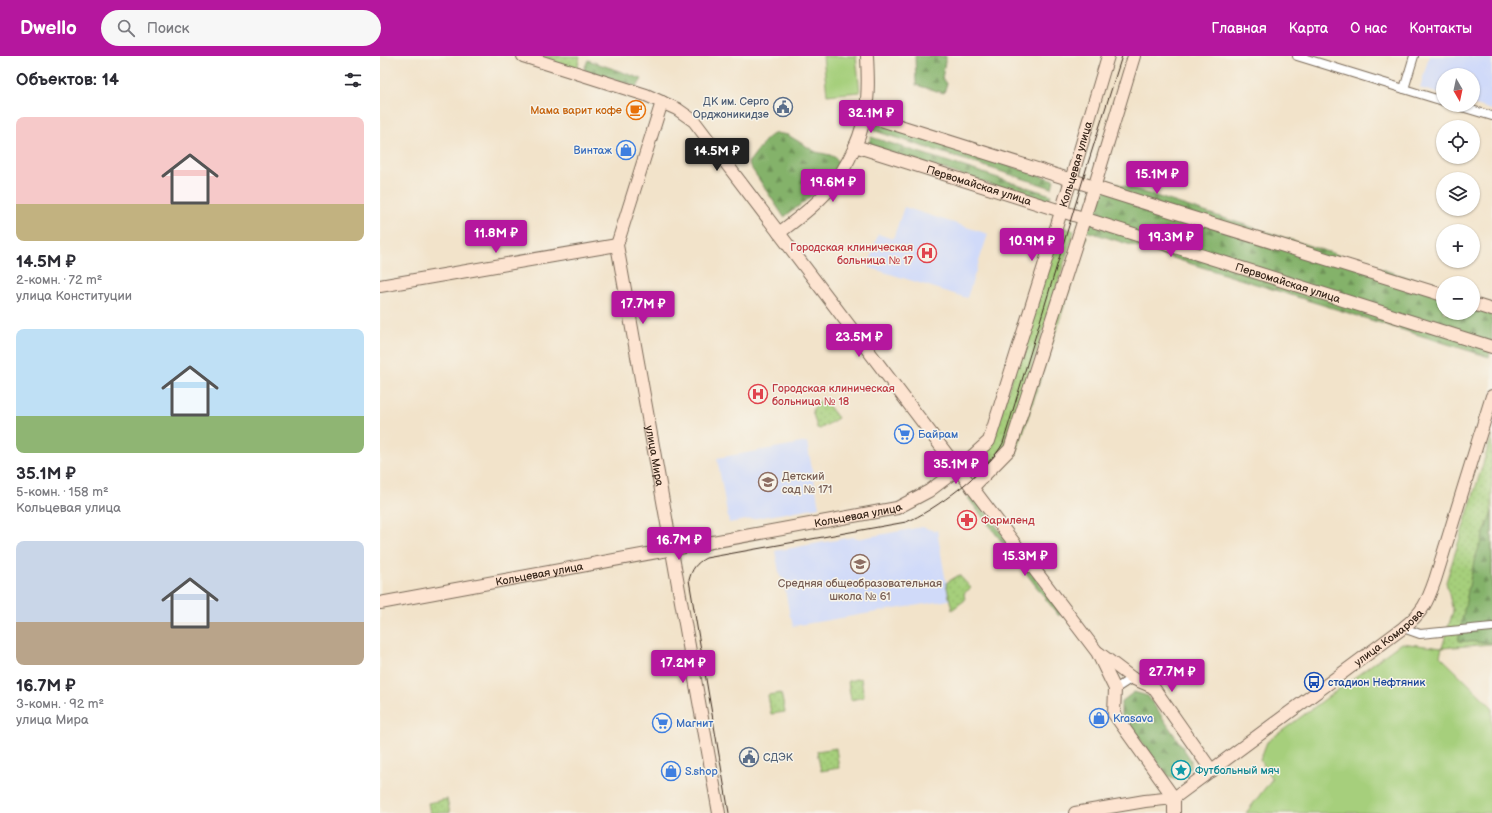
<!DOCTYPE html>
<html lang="ru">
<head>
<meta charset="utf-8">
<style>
	body { margin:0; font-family:"Balsamiq Sans",sans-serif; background:#f7f7f7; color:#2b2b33; height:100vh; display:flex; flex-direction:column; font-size:15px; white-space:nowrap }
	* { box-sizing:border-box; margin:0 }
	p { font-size:13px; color:#7c7c81 }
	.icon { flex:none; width:22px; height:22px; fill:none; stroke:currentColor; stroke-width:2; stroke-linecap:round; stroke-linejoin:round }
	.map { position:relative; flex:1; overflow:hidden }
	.side { display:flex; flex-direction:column; background:#fff; width:380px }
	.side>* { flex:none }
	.needle { width:26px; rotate:171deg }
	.fabs { position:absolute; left:1056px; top:12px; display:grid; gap:8px }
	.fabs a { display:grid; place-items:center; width:44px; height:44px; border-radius:50%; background:#fff; box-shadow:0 1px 3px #0004; font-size:20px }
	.price { position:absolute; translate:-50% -34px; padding:0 9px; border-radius:4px; background:#b5179e; color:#fff; font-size:13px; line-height:26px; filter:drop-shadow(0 1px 2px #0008) }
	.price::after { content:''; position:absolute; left:50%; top:24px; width:12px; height:9px; margin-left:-6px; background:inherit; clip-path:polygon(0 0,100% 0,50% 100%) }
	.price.active { background:#222; color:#fff }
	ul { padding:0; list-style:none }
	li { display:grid; align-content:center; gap:8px; height:212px; padding:0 16px }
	li span { display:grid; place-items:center; height:124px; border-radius:8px; color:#555 }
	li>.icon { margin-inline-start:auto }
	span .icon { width:72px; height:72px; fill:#fffc; stroke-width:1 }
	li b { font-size:17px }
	h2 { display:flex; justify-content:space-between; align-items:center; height:48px; padding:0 16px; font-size:17px }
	header { display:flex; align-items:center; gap:24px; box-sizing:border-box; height:56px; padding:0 20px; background:#b5179e; color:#fff }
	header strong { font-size:19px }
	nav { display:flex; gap:22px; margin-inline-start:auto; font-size:14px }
	.search { width:280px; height:36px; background:#f7f7f7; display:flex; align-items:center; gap:10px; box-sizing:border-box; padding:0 14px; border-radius:22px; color:#7c7c81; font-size:15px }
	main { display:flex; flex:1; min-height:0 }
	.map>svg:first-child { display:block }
	.built { fill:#d0daf9 }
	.green { fill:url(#green-dots); stroke:#707c4c }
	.forest { fill:url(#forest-firs); stroke:#606e44 }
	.pitch { fill:#a6cf7b; stroke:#707c4c }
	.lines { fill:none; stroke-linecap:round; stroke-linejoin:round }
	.street-casing { stroke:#7b6b5a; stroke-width:10 }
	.secondary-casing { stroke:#7b6b5a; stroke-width:14 }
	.street { stroke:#fff; stroke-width:8 }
	.secondary { stroke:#fde4d1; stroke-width:12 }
	.tram { stroke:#3b2a1e; stroke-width:1 }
	.labels { text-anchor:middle; stroke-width:3; stroke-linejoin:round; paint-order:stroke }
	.service-label { font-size:11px; fill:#4e5e75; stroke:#f7f3e8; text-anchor:end }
	.food-label { font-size:11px; fill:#c56008; stroke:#f7f3e8; text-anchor:end }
	.shop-label { font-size:11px; fill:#366cbe; stroke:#f7f3e8; text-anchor:start }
	.street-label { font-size:11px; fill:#3b2a1e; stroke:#f7f3e8 }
	.health-label { font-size:11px; fill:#be3a42; stroke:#f7f3e8; text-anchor:start }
	.education-label { font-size:11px; fill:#785e54; stroke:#f7f3e8; text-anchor:start }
	.transit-label { font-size:11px; fill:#164399; stroke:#f7f3e8; text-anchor:start }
	.culture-label { font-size:11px; fill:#0d838f; stroke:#f7f3e8; text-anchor:start }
</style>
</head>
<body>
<header>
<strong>Dwello</strong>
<div class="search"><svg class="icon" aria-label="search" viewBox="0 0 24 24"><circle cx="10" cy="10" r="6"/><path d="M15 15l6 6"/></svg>Поиск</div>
<nav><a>Главная</a><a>Карта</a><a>О нас</a><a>Контакты</a></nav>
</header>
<main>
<section class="side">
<h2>Объектов: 14<svg class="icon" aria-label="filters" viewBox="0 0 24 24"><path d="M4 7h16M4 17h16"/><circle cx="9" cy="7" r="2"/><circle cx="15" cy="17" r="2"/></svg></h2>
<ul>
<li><span style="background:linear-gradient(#f6c9c9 70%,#c2b280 0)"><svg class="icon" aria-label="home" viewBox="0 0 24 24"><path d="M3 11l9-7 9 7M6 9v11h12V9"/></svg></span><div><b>14.5M ₽</b><p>2-комн. · 72 m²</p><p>улица Конституции</p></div></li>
<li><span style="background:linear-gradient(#bfe0f5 70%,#8fb573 0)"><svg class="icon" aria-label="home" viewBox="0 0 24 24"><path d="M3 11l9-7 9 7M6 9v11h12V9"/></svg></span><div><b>35.1M ₽</b><p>5-комн. · 158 m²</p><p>Кольцевая улица</p></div></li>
<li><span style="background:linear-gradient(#c9d6e8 65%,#b9a48a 0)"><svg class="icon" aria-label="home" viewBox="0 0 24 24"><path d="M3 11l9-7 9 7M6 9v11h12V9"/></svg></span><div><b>16.7M ₽</b><p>3-комн. · 92 m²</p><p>улица Мира</p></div></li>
</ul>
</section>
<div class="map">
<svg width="1112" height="757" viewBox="0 0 1112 757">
	<defs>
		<pattern id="green-dots" width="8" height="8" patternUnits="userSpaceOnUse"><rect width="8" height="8" fill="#a6cf7b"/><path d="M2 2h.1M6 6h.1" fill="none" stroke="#90b26a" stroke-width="1.8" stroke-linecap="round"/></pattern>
		<pattern id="forest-firs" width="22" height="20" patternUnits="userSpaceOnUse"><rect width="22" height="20" fill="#84b26b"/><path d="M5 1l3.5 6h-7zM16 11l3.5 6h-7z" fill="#6d9157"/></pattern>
	</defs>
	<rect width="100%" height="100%" fill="#f7f3e8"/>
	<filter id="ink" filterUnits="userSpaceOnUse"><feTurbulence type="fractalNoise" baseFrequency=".025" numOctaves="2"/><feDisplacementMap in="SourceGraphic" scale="8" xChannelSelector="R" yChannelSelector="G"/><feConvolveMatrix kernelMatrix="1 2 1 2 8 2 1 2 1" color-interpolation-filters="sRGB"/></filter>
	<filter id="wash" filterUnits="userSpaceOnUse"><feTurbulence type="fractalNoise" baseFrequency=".012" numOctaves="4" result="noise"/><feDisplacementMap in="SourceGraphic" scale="16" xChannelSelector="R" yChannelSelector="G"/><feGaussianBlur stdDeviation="0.9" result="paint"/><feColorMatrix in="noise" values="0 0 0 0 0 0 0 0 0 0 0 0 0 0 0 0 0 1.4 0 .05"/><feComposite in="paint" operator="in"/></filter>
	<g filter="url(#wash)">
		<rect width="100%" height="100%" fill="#f2e3ca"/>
		<g class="built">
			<path d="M1049 0H1112V54L1093 48V19H1063V39L1040 32Z"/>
			<path d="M524 151 608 178 587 242 488 211 498 178 513 183Z"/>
			<path d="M427 386 439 451 349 467 337 402Z"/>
			<path d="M542 471 555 475 557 474 569 544 413 570 411 561H410L403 522 400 521 395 495 473 481 477 483Z"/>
		</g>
		<g class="green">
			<path d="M154 0H200L197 14Z"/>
			<path d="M680 170 694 175 626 394 596 423 588 408 611 388Z"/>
			<path d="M703 179 707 180 636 398 611 423 609 420 631 395Z"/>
			<path d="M443 342 458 362 440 373 437 372 432 354Z"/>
			<path d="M1112 379V588L1062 592 1073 555 1066 526Z"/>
			<path d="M579 519 591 532 584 537 585 544 572 554 566 527Z"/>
			<path d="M481 622 484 641 471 644 468 625Z"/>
			<path d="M401 637 405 656 391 658 388 639Z"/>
			<path d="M456 692 459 712 441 715 437 695Z"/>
			<path d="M67 743 70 757H50L48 747Z"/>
		</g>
		<g class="forest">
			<path d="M535 0H566L562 23 567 27 564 37 536 29Z"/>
			<path d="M208 4 262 23 257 31 204 14Z"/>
			<path d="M494 66 674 124 672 132 492 74Z"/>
			<path d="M396 77 408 79 436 96 450 99 456 102 459 108C444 132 427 144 404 161L368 107 388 81Z"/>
			<path d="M491 81 671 139 668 147 488 89Z"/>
			<path d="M720 122 1063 233V257H1093V242L1112 248V289L1109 301 703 174Z"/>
			<path d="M593 439 682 557 679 560 588 442Z"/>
			<path d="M1112 455V587L1078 585 1094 505Z"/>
			<path d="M754 636 768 640 811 704V712L797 723 788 720 741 659V646Z"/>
		</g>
		<g class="pitch">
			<path d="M443 0H476L480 36 447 39Z"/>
			<path d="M1021 587 1062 592 1060 600 1112 651V757H866L892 723 880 704 887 686Z"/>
		</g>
	</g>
	<g filter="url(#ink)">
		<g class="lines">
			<g class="street-casing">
				<g id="street">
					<path d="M917 0 1063 45"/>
					<path d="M1024 33 1034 0"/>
					<path d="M1075 49 1112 60"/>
					<path d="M1023 572 1040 578 1112 571"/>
					<path d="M735 633 752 622"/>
				</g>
			</g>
			<g class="secondary-casing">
				<g id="secondary">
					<path d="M143 0 266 39 297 53 314 65 717 596 735 633 734 658 794 742"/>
					<path id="s1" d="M282 46 237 189 339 757"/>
					<path d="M485 59 784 153 1063 239"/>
					<path id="s2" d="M475 90 1112 291"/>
					<path d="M399 177C412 167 427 156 439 144 461 124 480 87 485 58 489 40 488 19 487 0"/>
					<path d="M0 230 237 189"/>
					<path d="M1093 248 1112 254"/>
					<path d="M592 432 630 393 714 132 754 0"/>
					<path id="s3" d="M0 547 517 452 549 435 578 413 609 385 691 124 728 0"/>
					<path d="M719 597 752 622 773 631 832 715"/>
					<path id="s4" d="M794 742 1023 572C1043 556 1047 547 1055 524L1112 340"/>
					<path d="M794 742V757"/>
					<path d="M695 757 765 745 794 742"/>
				</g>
			</g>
			<use href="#street" class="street"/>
			<use href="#secondary" class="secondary"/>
			<path class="tram" d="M349 757 309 524C312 513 316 507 326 502L526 466C553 456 611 412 623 387L708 107 742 0"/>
		</g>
	</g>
	<defs>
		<g id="civic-ring" transform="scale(1)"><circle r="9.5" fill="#f7f3e8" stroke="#5c6f8a" stroke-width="1.5"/><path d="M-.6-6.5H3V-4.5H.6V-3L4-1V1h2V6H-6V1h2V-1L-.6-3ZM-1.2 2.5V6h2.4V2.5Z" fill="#5c6f8a"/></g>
		<g id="cafe-ring" transform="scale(1)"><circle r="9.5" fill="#f7f3e8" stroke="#e8710a" stroke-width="1.5"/><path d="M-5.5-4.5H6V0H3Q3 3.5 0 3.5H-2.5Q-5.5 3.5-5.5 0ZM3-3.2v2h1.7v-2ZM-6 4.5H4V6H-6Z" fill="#e8710a"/></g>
		<g id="shop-ring" transform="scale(1)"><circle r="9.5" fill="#f7f3e8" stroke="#3f7fe0" stroke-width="1.5"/><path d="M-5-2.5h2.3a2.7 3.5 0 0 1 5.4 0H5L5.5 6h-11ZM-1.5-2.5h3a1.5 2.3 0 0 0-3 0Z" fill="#3f7fe0"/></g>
		<g id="hospital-ring" transform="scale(1)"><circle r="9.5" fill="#f7f3e8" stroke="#e0444e" stroke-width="1.5"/><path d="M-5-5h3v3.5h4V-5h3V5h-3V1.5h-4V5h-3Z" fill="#e0444e"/></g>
		<g id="supermarket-ring" transform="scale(1)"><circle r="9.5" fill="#f7f3e8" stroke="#3f7fe0" stroke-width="1.5"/><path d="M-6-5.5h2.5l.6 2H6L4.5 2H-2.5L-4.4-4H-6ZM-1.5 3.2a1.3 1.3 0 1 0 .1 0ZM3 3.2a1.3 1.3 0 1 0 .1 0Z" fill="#3f7fe0"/></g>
		<g id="school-ring" transform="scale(1)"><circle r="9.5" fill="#f7f3e8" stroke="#8d6e63" stroke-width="1.5"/><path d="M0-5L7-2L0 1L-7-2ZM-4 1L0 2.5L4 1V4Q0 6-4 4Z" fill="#8d6e63"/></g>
		<g id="pharmacy-ring" transform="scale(1)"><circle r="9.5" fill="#f7f3e8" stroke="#e0444e" stroke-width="1.5"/><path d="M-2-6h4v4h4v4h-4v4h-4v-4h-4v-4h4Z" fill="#e0444e"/></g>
		<g id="bus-ring" transform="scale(1)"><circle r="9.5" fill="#f7f3e8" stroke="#1a4fb4" stroke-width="1.5"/><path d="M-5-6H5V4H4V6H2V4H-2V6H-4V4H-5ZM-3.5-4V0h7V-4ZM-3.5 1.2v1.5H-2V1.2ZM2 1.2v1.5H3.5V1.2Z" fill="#1a4fb4"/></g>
		<g id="sight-ring" transform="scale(1)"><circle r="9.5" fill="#f7f3e8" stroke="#0f9aa8" stroke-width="1.5"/><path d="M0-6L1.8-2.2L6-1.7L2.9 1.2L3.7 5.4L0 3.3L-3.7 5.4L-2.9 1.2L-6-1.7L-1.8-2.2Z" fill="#0f9aa8"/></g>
	</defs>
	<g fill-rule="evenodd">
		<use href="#civic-ring" x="403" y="51"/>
		<use href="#cafe-ring" x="256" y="54"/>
		<use href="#shop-ring" x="246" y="94"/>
		<use href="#hospital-ring" x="547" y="197"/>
		<use href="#hospital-ring" x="378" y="338"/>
		<use href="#supermarket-ring" x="524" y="378"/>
		<use href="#school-ring" x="388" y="426"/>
		<use href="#pharmacy-ring" x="587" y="464"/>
		<use href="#school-ring" x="480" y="508"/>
		<use href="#bus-ring" x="934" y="626"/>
		<use href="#shop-ring" x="719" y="662"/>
		<use href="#supermarket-ring" x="282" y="667"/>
		<use href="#civic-ring" x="369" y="701"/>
		<use href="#sight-ring" x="801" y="714"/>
		<use href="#shop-ring" x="291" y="715"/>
	</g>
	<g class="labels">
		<g class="service-label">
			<text x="389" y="49">ДК им. Серго<tspan x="389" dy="13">Орджоникидзе</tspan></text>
			<text x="383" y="705" text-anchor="start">СДЭК</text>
		</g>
		<g class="food-label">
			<text x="242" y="58">Мама варит кофе</text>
		</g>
		<g class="shop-label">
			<text x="232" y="98" text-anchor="end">Винтаж</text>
			<text x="538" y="382">Байрам</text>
			<text x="733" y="666">Krasava</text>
			<text x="296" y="671">Магнит</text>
			<text x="305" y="719">S.shop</text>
		</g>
		<g class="street-label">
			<text dy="4" stroke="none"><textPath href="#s3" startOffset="930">Кольцевая улица</textPath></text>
			<text dy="4" stroke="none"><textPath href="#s2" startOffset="130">Первомайская улица</textPath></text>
			<text dy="4" stroke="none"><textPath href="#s2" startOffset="454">Первомайская улица</textPath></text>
			<text dy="4" stroke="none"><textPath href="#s1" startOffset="364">улица Мира</textPath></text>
			<text dy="4" stroke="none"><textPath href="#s3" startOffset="486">Кольцевая улица</textPath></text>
			<text dy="4" stroke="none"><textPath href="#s3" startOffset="162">Кольцевая улица</textPath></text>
			<text dy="4" stroke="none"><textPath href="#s4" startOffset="268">улица Комарова</textPath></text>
		</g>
		<g class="health-label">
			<text x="533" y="195" text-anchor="end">Городская клиническая<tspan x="533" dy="13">больница № 17</tspan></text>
			<text x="392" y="336">Городская клиническая<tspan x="392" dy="13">больница № 18</tspan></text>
			<text x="601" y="468">Фармленд</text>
		</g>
		<g class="education-label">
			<text x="402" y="424">Детский<tspan x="402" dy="13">сад № 171</tspan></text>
			<text x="480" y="531" text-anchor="middle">Средняя общеобразовательная<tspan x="480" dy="13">школа № 61</tspan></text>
		</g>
		<g class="transit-label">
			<text x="948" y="630">стадион Нефтяник</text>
		</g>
		<g class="culture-label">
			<text x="815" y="718">Футбольный мяч</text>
		</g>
	</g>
</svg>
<div class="fabs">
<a><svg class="needle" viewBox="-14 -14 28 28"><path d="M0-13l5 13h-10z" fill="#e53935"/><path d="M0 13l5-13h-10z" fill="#7c7c81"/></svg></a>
<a><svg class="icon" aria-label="locate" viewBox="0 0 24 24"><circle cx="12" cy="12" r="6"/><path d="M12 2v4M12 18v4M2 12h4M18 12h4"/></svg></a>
<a><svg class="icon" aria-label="layers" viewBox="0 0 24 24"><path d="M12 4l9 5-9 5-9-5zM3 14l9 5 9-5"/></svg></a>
<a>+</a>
<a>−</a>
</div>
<b class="price" style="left:491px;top:78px">32.1M ₽</b>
<b class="price active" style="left:337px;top:116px">14.5M ₽</b>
<b class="price" style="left:777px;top:139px">15.1M ₽</b>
<b class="price" style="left:453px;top:147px">19.6M ₽</b>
<b class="price" style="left:116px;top:198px">11.8M ₽</b>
<b class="price" style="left:791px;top:202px">19.3M ₽</b>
<b class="price" style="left:652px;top:206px">10.9M ₽</b>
<b class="price" style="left:263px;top:269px">17.7M ₽</b>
<b class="price" style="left:479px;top:302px">23.5M ₽</b>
<b class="price" style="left:576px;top:429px">35.1M ₽</b>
<b class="price" style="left:299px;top:505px">16.7M ₽</b>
<b class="price" style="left:645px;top:521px">15.3M ₽</b>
<b class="price" style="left:303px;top:628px">17.2M ₽</b>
<b class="price" style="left:792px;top:637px">27.7M ₽</b>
</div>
</main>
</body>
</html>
